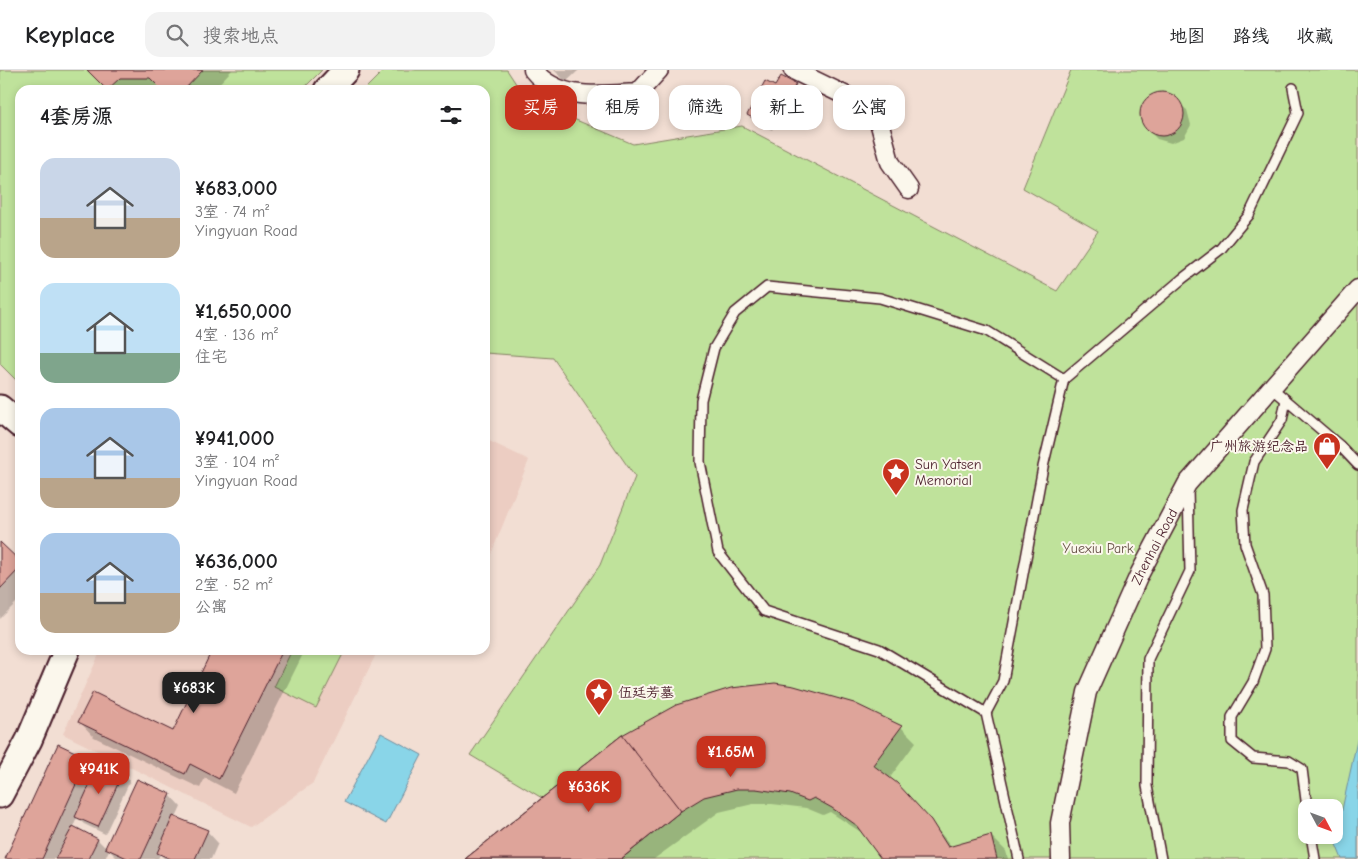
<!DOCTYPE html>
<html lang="zh">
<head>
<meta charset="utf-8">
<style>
	body { margin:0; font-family:"Comic Neue","LXGW WenKai TC",sans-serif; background:#f2f2f2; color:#202124; height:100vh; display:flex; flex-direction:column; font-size:19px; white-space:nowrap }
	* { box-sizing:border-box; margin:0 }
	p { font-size:16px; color:#757577 }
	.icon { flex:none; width:28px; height:28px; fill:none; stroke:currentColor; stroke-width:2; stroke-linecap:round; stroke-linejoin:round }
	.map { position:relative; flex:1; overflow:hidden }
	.sheet { position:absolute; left:15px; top:15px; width:475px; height:570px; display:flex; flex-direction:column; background:#fff; border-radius:15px; box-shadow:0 2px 8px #0003 }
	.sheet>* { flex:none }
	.banner { position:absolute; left:505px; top:15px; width:475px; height:45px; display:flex; gap:10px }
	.needle { width:32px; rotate:131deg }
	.tools { position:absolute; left:1298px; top:729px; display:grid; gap:10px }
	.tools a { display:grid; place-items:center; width:45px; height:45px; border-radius:10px; background:#fff; box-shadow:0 2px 8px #0003; font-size:25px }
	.price { position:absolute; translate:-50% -42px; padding:0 11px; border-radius:10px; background:#c8321e; color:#fff; font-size:16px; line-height:32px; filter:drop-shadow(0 1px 2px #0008) }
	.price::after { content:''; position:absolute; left:50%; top:30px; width:15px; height:11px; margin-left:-8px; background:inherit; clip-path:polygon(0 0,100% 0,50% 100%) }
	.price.on { background:#222; color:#fff }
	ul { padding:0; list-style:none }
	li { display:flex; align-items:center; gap:15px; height:125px; padding:0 25px }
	li span { display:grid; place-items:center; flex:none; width:140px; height:100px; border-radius:15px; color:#555 }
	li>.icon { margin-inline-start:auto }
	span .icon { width:60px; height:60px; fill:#fffc; stroke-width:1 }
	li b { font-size:21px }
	h2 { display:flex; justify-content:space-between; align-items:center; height:60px; padding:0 25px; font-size:21px }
	.pill { padding:0 18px; border-radius:15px; background:#fff; box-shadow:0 2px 8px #0003; font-size:18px; line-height:45px }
	.pill.on { background:#c8321e; color:#fff }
	header { display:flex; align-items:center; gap:30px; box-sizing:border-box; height:70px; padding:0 25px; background:#fff; border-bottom:1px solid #e0e0e0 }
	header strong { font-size:24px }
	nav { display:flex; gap:28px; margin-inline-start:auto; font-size:18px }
	.search { width:350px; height:45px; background:#f2f2f2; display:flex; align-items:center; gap:12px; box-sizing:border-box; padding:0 18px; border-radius:15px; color:#757577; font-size:19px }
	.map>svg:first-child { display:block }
	.built { fill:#eccdc2 }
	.green { fill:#bfe29b; stroke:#848063; fill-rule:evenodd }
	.water { fill:#89d5e8; stroke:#708c9c }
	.shadow { fill:#0003 }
	.building { fill:#dea49a; stroke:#4a1f2b }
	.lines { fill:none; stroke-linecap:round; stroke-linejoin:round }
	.lane-casing { stroke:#4a1f2b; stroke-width:12 }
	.street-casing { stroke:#4a1f2b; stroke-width:21 }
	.secondary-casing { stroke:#4a1f2b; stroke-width:29 }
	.lane { stroke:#fbf7ec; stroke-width:9 }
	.street { stroke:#fbf7ec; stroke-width:18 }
	.secondary { stroke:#fbf7ec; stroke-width:25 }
	.labels { text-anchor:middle; stroke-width:4; stroke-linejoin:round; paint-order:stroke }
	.poi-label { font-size:14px; fill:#4a1f2b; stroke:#fbf7ec; text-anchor:start }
	.street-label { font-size:14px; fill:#4a1f2b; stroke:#fbf7ec }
	.park-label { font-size:14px; fill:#675047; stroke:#fbf7ec }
</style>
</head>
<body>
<header>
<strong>Keyplace</strong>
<div class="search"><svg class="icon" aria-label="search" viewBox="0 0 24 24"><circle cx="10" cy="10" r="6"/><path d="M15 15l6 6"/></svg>搜索地点</div>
<nav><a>地图</a><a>路线</a><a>收藏</a></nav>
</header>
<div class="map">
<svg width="1358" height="789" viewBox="0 0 1358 789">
	<rect width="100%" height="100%" fill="#f2ded3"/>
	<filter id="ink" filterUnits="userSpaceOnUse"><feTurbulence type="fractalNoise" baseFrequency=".02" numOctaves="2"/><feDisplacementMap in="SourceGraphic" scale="10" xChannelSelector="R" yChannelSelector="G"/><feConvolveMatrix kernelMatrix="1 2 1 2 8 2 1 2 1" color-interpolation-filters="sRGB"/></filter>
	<g filter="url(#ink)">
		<g class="built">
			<path d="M485 369 529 390 485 499Z"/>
			<path d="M101 580H378L313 713 251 757 63 664Z"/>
		</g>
		<g class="green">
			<path d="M0 0H322L302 20H20V314L0 294Z"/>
			<path d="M384 0H507L526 29 633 74 742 56 1057 221 1098 161 1023 118 1071 0H1358V789H465L542 728 470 685 600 495 635 407 553 288 485 283V20H364ZM1306 738H1334V765H1306Z"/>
			<path d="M292 580H345L316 638 274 617Z"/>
		</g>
		<g class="water">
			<path d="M381 663 422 685 386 754 344 732Z"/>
			<path d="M1358 666V789H1342L1335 772Z"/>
		</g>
		<g class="shadow">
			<path d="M88 0H232L213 20H109Z"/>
			<path d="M554 0H579L566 12Z"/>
			<path d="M795 15 803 23 796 35 801 40 794 53 780 45 772 60 756 52 749 44 775 18Z"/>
			<path d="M1167 24 1187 40 1191 55 1184 68 1171 73 1157 69 1144 56 1141 41 1143 35 1152 26Z"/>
			<path d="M0 474 20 493V529L0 549Z"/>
			<path d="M214 580H305L234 723 205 708 200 718 94 667 80 652 173 662Z"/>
			<path d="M854 634 901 657 916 672 889 709 912 729 952 777 991 766 1006 781 1008 789H882L864 764 830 742 823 745 806 738 772 734H753L719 742 654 789H467Z"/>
			<path d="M59 676 88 690 98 700 122 704 130 711 105 764 84 754 77 748 73 757 98 770 107 779 170 725 181 737 176 748 207 761 218 773 211 789H165L160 784 158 789H118L109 780 105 789H7Z"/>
		</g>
		<g class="building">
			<path d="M87 0H203L184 20H162L150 8H120L107 20Z"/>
			<path d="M781 6 796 14 788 28 794 31 786 46 772 38 764 54 747 45 765 11 775 16Z"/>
			<circle cx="1162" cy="44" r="22"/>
			<path d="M0 472 20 491V498L0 519Z"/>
			<path d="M212 580H283L219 709 190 694 185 704 78 652 93 622 173 661Z"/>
			<path d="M775 613 794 616 854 633 902 656 873 695 897 713 931 750 948 777 991 765 997 789H881L856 755 832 738 814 728 808 731 790 724 756 719H737L704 727 681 741 621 789H465L622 665 676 635 731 618Z"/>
			<path d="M622 665 681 741 621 789H465Z"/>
			<path d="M58 674 88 688 42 789H5Z"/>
			<path d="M100 692 123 703 98 757 75 747Z"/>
			<path d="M137 709 171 724 141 789H129L105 778Z"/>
			<path d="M173 746 208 760 195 789H171L157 783Z"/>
			<path d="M73 756 98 769 88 789H55Z"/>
		</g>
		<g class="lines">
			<g class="lane-casing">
				<g id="lane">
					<path d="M1272 318 1339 375 1358 395"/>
					<path d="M1286 330 1282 350 1254 392 1243 440 1245 474 1263 525 1265 579 1253 612 1232 647V671L1253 688 1289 691 1302 699 1307 738"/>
					<path d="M986 643 1003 611 1043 397 1064 309 1182 209 1221 179 1249 145 1298 43 1293 18"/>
					<path d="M1311 765 1315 789"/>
					<path d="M1019 789 986 643 879 579 764 541 718 482 700 392 701 330 714 278 735 243 767 217 880 228 987 261 1064 309"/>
					<path d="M1161 789 1147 716 1148 589 1190 501 1188 419"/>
				</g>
			</g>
			<g class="street-casing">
				<g id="street">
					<path d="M533 0C559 32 601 25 638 23L659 0"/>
					<path d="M793 0 865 35 880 55 890 92 909 119"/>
					<path id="s1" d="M1061 789 1060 753 1087 622 1140 503 1187 414 1358 219"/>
				</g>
			</g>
			<g class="secondary-casing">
				<g id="secondary">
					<path d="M327 20 346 0"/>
					<path d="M0 338 20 355"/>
					<path d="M0 725 29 670 67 580"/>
				</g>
			</g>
			<use href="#lane" class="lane"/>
			<use href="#street" class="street"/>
			<use href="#secondary" class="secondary"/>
		</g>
	</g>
	<defs>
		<g id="shop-pin" transform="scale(1.4375)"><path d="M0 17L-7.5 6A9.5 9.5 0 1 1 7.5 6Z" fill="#c8321e" stroke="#fbf7ec"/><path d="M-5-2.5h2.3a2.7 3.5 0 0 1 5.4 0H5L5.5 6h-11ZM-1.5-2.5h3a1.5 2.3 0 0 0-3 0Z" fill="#fff"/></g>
		<g id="sight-pin" transform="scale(1.4375)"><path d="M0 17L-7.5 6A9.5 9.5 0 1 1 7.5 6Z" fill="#c8321e" stroke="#fbf7ec"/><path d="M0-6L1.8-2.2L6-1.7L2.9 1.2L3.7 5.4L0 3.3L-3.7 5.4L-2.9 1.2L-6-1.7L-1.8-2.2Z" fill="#fff"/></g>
	</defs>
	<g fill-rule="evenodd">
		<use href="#shop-pin" x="1327" y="376"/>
		<use href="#sight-pin" x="896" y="402"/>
		<use href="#sight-pin" x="599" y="622"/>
	</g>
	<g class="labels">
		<g class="poi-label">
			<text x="1308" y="381" text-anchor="end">广州旅游纪念品</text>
			<text x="915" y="399">Sun Yatsen<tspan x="915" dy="16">Memorial</tspan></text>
			<text x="618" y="627">伍廷芳墓</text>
		</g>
		<g class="street-label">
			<text dy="5" stroke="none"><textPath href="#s1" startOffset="330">Zhenhai Road</textPath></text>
		</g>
		<g class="park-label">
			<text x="1098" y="483">Yuexiu Park</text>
		</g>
	</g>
</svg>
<div class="tools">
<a><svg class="needle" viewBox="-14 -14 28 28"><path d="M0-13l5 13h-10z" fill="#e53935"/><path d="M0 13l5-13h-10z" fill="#757577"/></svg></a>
</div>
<b class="price on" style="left:194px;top:644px">¥683K</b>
<b class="price" style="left:731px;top:708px">¥1.65M</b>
<b class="price" style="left:99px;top:725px">¥941K</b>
<b class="price" style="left:589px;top:743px">¥636K</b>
<div class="banner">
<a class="pill on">买房</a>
<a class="pill">租房</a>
<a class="pill">筛选</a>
<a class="pill">新上</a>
<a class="pill">公寓</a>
</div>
<section class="sheet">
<h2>4套房源<svg class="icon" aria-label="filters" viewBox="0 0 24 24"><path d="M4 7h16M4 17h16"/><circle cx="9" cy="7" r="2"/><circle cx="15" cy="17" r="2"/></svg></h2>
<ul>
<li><span style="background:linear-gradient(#c9d6e8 60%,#b9a48a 0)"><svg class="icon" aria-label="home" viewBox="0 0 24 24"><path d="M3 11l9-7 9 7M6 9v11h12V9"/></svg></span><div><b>¥683,000</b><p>3室 · 74 m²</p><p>Yingyuan Road</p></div></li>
<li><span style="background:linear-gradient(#bfe0f5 70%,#7fa58c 0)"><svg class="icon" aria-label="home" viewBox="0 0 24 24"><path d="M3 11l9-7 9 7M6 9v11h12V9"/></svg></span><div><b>¥1,650,000</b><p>4室 · 136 m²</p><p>住宅</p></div></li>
<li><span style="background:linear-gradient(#a9c7e8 70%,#b9a48a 0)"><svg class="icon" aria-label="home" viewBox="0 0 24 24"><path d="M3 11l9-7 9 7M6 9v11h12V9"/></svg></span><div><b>¥941,000</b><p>3室 · 104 m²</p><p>Yingyuan Road</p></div></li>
<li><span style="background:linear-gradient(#a9c7e8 60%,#b9a48a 0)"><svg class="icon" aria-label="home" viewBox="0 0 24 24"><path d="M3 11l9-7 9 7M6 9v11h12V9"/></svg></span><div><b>¥636,000</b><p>2室 · 52 m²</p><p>公寓</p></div></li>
</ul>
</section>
</div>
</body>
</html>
